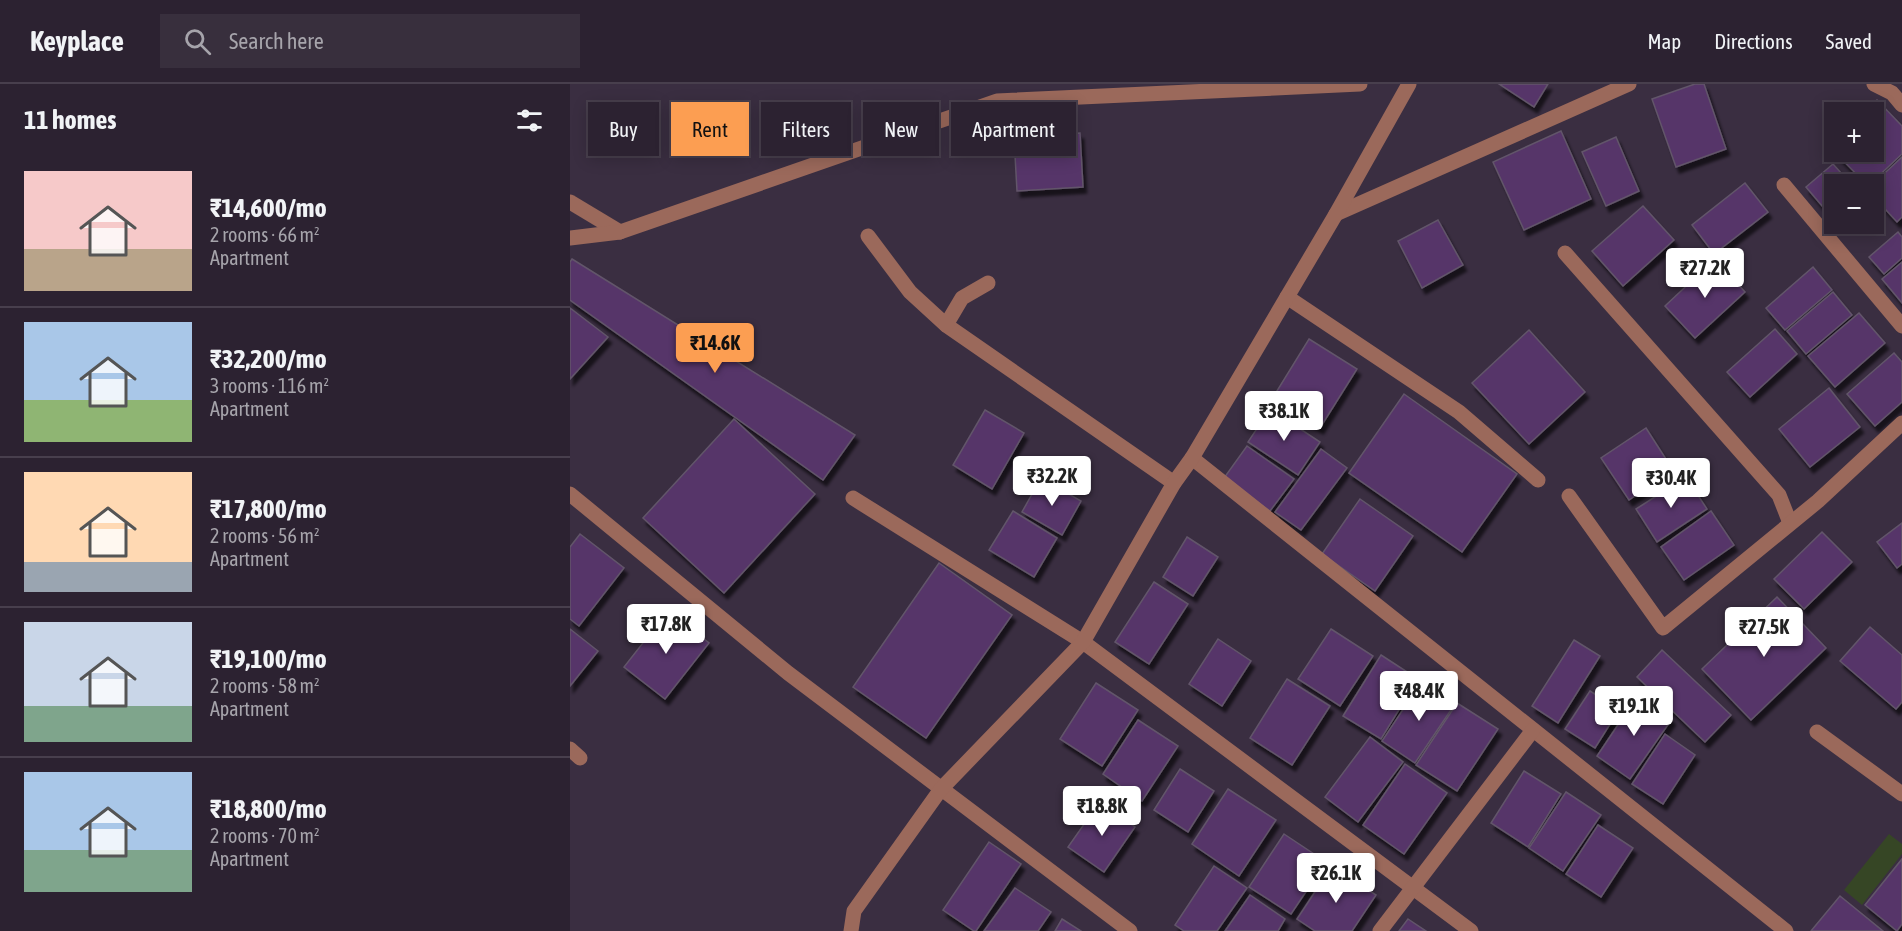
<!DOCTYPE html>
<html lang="en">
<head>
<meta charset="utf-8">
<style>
	body { margin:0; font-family:"Asap Condensed",sans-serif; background:#382f3d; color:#f1f3f6; height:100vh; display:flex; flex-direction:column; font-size:22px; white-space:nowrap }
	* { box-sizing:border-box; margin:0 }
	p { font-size:20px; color:#a6a4ab }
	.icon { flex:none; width:33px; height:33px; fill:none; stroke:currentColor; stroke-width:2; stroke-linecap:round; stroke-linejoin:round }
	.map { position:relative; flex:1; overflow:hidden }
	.drawer { display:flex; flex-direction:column; background:#2c2231; width:570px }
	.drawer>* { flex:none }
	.top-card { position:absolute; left:18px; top:18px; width:570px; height:54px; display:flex; gap:12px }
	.buttons { position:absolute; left:1254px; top:18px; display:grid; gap:12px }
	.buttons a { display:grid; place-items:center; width:60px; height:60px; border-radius:0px; background:#2c2231; box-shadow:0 3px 15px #0003,0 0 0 2px #483f4d; font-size:30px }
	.price { position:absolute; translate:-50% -51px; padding:0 14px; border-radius:6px; background:#fff; color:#222; font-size:20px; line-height:39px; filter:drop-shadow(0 2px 3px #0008) }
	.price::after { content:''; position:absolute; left:50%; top:36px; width:18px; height:14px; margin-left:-9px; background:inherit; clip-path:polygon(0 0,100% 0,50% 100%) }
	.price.selected { background:#fc9e52; color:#111 }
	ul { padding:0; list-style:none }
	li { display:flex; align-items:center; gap:18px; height:150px; padding:0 24px }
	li+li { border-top:2px solid #483f4d }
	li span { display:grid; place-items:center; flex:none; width:168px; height:120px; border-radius:0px; color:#555 }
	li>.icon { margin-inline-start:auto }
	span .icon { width:72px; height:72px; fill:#fffc; stroke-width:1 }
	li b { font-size:26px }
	h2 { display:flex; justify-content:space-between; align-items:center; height:72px; padding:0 24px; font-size:26px }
	.tag { padding:0 21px; border-radius:0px; background:#2c2231; box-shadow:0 3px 15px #0003,0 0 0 2px #483f4d; font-size:21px; line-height:54px }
	.tag.selected { background:#fc9e52; color:#111 }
	header { display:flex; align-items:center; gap:36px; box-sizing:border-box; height:84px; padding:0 30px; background:#2c2231; border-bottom:2px solid #483f4d }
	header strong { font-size:28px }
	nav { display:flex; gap:33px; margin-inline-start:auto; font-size:21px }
	.search { width:420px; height:54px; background:#382f3d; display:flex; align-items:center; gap:15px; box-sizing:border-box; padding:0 21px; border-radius:0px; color:#a6a4ab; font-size:22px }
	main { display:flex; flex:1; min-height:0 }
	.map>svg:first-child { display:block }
	.green { fill:#364625 }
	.building { fill:#563569; stroke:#62556a; stroke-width:1.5; filter:url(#shadow) }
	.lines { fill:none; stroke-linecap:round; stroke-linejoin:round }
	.minor { stroke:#9b695b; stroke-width:15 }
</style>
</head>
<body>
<header>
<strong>Keyplace</strong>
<div class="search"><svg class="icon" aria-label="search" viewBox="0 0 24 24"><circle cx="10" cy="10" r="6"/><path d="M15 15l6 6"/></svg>Search here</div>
<nav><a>Map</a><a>Directions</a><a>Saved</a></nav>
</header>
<main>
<section class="drawer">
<h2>11 homes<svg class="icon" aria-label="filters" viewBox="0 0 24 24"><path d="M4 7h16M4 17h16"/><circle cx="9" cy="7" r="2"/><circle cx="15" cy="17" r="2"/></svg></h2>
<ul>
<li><span style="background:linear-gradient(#f6c9c9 65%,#b9a48a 0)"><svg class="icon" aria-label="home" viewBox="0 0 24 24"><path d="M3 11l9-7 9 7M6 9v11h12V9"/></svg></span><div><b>₹14,600/mo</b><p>2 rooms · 66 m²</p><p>Apartment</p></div></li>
<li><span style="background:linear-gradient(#a9c7e8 65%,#8fb573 0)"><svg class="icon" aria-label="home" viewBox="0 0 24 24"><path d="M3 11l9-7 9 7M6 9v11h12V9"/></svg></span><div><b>₹32,200/mo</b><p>3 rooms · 116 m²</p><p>Apartment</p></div></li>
<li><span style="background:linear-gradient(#ffd9b3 75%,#9aa5b1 0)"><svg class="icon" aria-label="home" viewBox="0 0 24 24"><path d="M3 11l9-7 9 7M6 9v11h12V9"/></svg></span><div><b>₹17,800/mo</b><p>2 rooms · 56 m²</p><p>Apartment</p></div></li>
<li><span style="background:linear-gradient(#c9d6e8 70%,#7fa58c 0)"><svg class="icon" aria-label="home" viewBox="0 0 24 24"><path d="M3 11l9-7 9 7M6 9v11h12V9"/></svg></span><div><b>₹19,100/mo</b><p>2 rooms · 58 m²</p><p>Apartment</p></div></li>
<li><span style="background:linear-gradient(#a9c7e8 65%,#7fa58c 0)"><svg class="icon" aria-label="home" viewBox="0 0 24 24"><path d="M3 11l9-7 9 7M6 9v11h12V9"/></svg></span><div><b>₹18,800/mo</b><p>2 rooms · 70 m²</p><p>Apartment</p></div></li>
</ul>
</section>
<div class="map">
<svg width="1332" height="847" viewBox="0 0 1332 847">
	<defs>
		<filter id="shadow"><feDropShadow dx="3.5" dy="6" stdDeviation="1.5" flood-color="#0009"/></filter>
	</defs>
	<rect width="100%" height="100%" fill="#3a2e41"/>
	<path class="green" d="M1319 750 1332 760V770L1292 821 1274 806Z"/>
	<g class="building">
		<path d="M929 0H978L964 23Z"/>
		<path d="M1125 0H1134L1156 65 1106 83 1082 15Z"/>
		<path d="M1307 16 1332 42V70L1300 100H1296L1259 62 1264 57V68H1304V28H1294Z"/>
		<path d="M991 47 1021 115 954 146 923 78Z"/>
		<path d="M510 49 513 103 447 107 444 53Z"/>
		<path d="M1046 53 1069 107 1036 122 1012 68Z"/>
		<path d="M1332 73V133L1327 138 1304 113 1303 100Z"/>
		<path d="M1263 80 1281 100H1264V136L1236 103Z"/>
		<path d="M1175 99 1198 128 1144 170 1122 141Z"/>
		<path d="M1073 122 1104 156 1053 202 1022 167Z"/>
		<path d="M868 136 893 181 852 204 828 157Z"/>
		<path d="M1328 148 1332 153V174L1314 190 1299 173Z"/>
		<path d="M2 175 285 351 253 396 0 216V178Z"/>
		<path d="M1145 175 1175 208 1125 254 1095 222Z"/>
		<path d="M1332 178V219L1312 195Z"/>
		<path d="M1243 183 1262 206 1215 246 1196 224Z"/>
		<path d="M1263 208 1282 231 1236 270 1217 247Z"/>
		<path d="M0 224 38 253 0 295Z"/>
		<path d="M1289 229 1315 259 1265 303 1238 272Z"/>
		<path d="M1205 245 1227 270 1180 313 1157 288Z"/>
		<path d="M959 246 1015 308 959 360 902 299Z"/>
		<path d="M739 255 787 285 750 344 702 315Z"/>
		<path d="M1324 269 1332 278V318L1305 342 1277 310Z"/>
		<path d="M1259 304 1290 343 1240 383 1209 345Z"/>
		<path d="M834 310 947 390 892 468 779 389Z"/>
		<path d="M700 325 750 358 728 391 678 358Z"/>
		<path d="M415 326 454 349 422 405 383 381Z"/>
		<path d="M164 335 245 410 154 509 73 434Z"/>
		<path d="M1076 344 1103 386 1059 416 1031 374Z"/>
		<path d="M677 362 724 395 700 427 654 394Z"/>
		<path d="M751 365 777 384 731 446 705 428Z"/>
		<path d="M1116 393 1137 425 1087 458 1066 425Z"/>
		<path d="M471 394 511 417 492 451 452 428Z"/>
		<path d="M790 415 843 452 805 507 752 470Z"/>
		<path d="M443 427 487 454 464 493 419 466Z"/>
		<path d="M1141 427 1164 461 1114 496 1091 463Z"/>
		<path d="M1332 439V480L1327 484 1307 458Z"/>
		<path d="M1252 448 1282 478 1234 525 1204 495Z"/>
		<path d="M10 450 54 484 9 542 0 535V463Z"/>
		<path d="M617 453 648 473 623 512 593 493Z"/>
		<path d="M369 479 442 531 356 654 283 603Z"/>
		<path d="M584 498 618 520 579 580 545 558Z"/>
		<path d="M1207 513 1256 564 1181 636 1132 585Z"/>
		<path d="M98 527 139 559 95 615 54 583Z"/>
		<path d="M1300 543 1332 571V618L1326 625 1270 577Z"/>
		<path d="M0 545 28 567 0 602Z"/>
		<path d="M761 545 803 572 770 622 728 595Z"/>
		<path d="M648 555 681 577 652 622 619 600Z"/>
		<path d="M1004 556 1030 572 988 639 962 622Z"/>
		<path d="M1092 566 1161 631 1135 658 1067 593Z"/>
		<path d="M811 571 848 595 811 655 773 632Z"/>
		<path d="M717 595 760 622 722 681 680 654Z"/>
		<path d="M852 597 885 620 845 679 812 657Z"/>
		<path d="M526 599 568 626 532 682 490 655Z"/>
		<path d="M1020 607 1049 626 1025 664 995 645Z"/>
		<path d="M1068 611 1102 635 1060 695 1027 672Z"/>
		<path d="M887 619 928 645 887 707 846 681Z"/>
		<path d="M568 636 608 662 572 717 533 690Z"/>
		<path d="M1095 650 1125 671 1093 720 1062 700Z"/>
		<path d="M800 653 833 678 788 738 755 713Z"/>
		<path d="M835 680 877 709 834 770 793 741Z"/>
		<path d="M610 685 644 707 618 748 584 726Z"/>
		<path d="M954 687 991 710 958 763 921 739Z"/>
		<path d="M658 705 706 736 669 792 622 760Z"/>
		<path d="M996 708 1031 731 993 787 959 764Z"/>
		<path d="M529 719 565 743 534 788 498 763Z"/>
		<path d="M1028 741 1063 764 1031 813 996 790Z"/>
		<path d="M714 750 756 778 721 830 679 803Z"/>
		<path d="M419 758 451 780 406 847H404L373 826Z"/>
		<path d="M1332 775V840L1327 847 1295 821Z"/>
		<path d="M644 782 677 804 647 847H614L605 841Z"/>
		<path d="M762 782 806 811 782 847H745L727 835Z"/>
		<path d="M445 804 481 828 468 847H414Z"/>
		<path d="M680 811 715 835 708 847H655Z"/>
		<path d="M1270 812 1313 847H1241Z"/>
		<path d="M492 835 511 847H485Z"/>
		<path d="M838 835 856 847H829Z"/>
	</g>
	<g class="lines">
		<g class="minor">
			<path d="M1304 0 1322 9 1332 21"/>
			<path d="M1214 101 1332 242"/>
			<path d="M0 118 50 148"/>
			<path d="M766 130 1059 0"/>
			<path d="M298 152 340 208 376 241 604 399"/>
			<path d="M0 154 50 148 427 17 790 0"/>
			<path d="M995 169 1209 411 1220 439"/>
			<path d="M717 213 889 328 968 396"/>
			<path d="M376 241 392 214 418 199"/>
			<path d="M622 374 1216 847"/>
			<path d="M0 410 218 589 560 847"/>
			<path d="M999 412 1093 544 1248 417 1332 339"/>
			<path d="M283 414 513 558 901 847"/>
			<path d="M1247 648 1332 710"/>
			<path d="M0 665 10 674"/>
			<path d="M281 847 284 827 371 705 513 558 604 399 622 374 766 130 839 0"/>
			<path d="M810 847 963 646"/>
		</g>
	</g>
</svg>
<div class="buttons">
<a>+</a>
<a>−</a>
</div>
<b class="price" style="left:1135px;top:215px">₹27.2K</b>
<b class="price selected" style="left:145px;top:290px">₹14.6K</b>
<b class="price" style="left:714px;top:358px">₹38.1K</b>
<b class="price" style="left:482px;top:423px">₹32.2K</b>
<b class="price" style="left:1101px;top:425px">₹30.4K</b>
<b class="price" style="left:96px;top:571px">₹17.8K</b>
<b class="price" style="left:1194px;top:574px">₹27.5K</b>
<b class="price" style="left:849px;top:638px">₹48.4K</b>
<b class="price" style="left:1064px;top:653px">₹19.1K</b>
<b class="price" style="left:532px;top:753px">₹18.8K</b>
<b class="price" style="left:766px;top:820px">₹26.1K</b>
<div class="top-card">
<a class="tag">Buy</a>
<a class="tag selected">Rent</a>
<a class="tag">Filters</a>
<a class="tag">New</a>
<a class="tag">Apartment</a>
</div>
</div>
</main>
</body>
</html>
